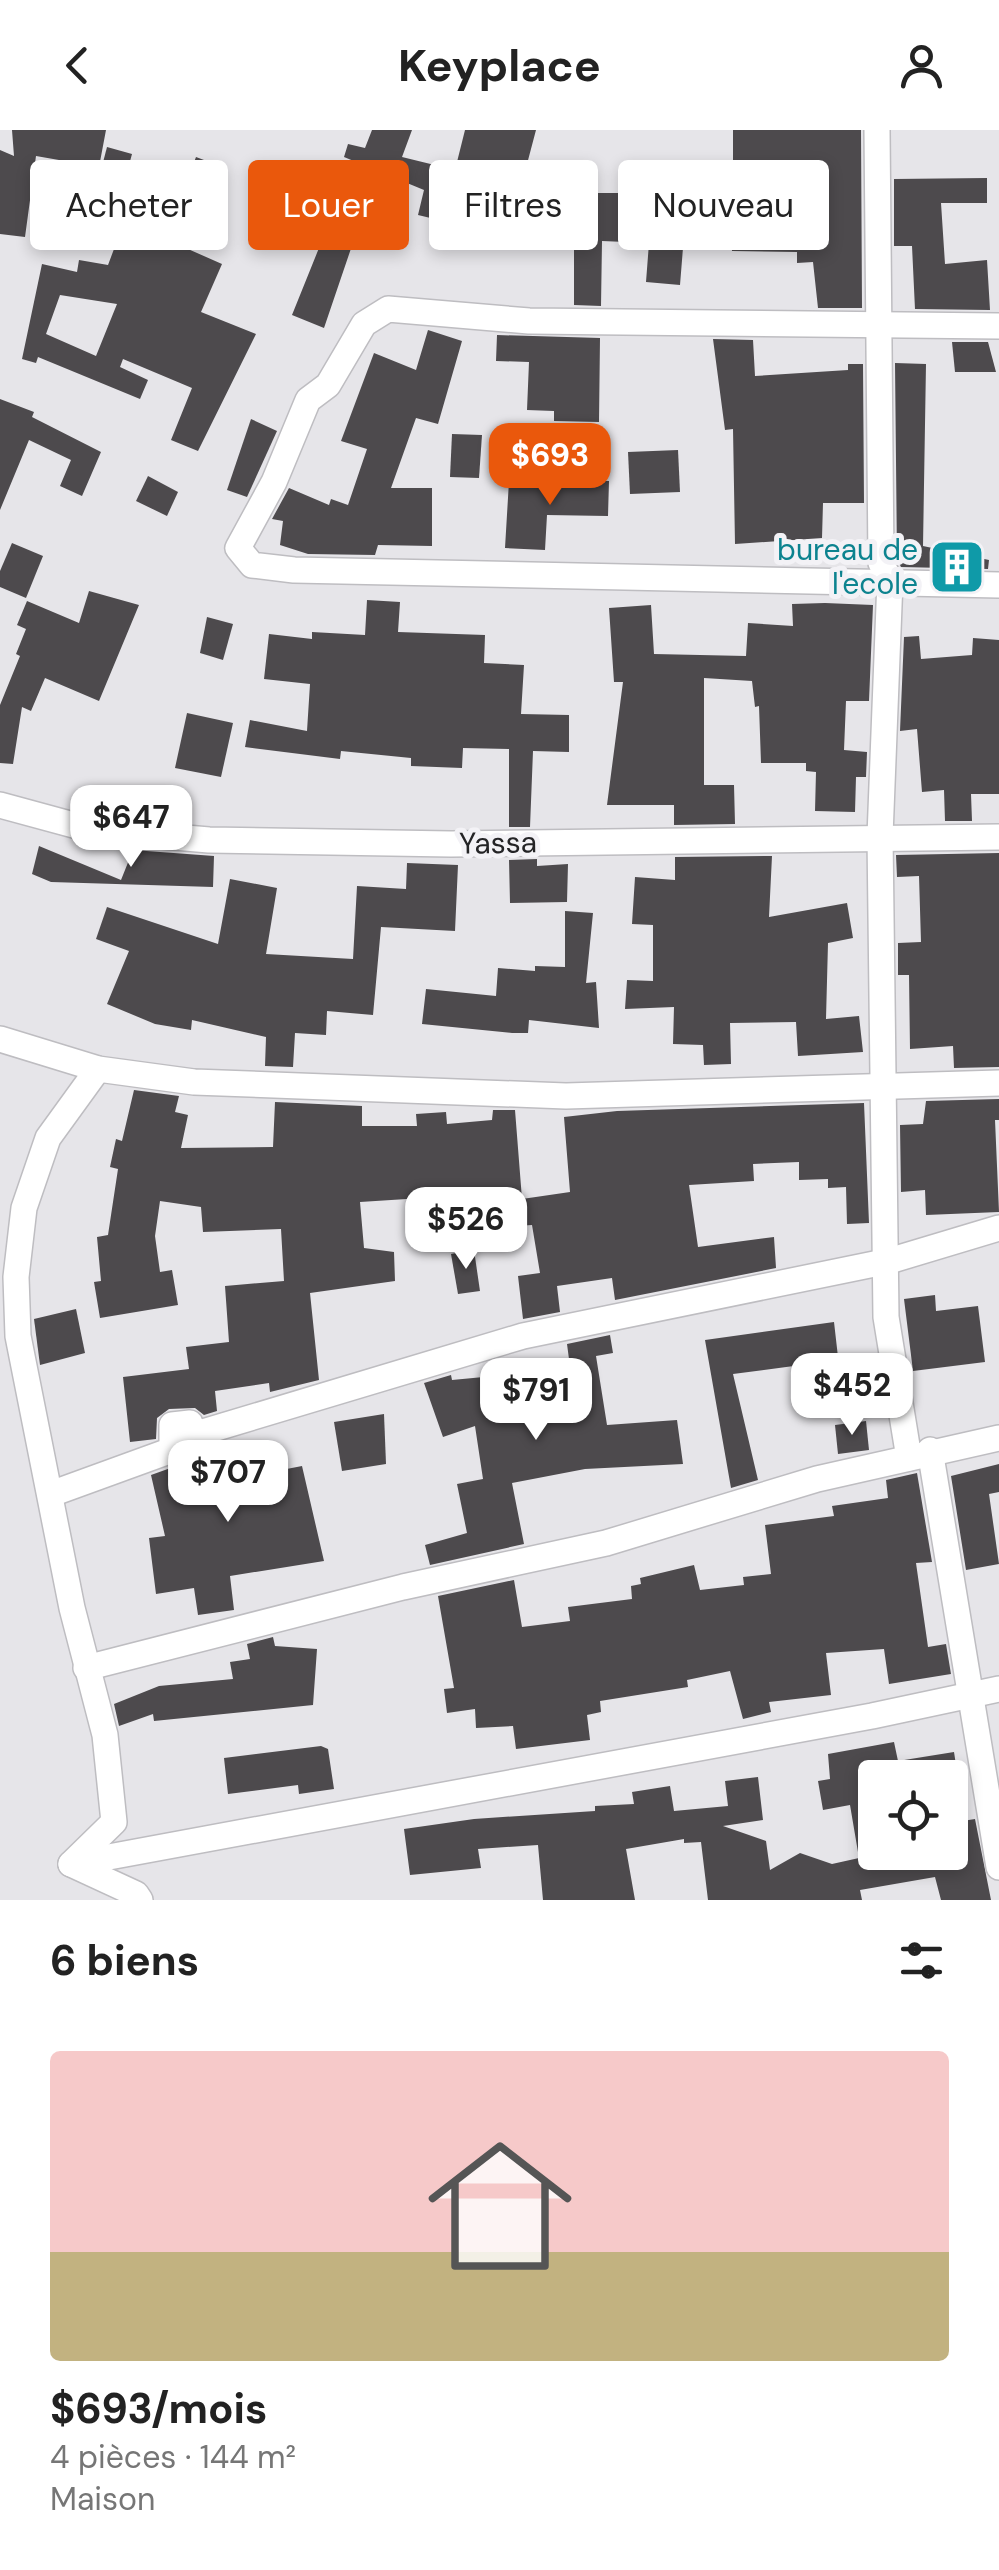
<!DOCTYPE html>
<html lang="fr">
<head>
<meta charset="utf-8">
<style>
	body { margin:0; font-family:"DM Sans",sans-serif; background:#f2f2f2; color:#222; height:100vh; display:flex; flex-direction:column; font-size:38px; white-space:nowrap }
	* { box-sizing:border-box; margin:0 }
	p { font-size:32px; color:#767676 }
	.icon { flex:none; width:55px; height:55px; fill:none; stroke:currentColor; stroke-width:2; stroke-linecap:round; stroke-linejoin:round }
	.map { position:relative; height:1770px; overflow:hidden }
	.side { display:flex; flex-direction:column; background:#fff; flex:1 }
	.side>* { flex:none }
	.banner { position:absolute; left:30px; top:30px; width:940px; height:90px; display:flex; gap:20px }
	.fabs { position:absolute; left:858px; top:1630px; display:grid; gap:20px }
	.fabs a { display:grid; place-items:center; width:110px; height:110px; border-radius:10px; background:#fff; box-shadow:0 5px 15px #0003; font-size:50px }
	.price { position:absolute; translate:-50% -85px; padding:0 22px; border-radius:20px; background:#fff; color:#222; font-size:32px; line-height:65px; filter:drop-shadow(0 2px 5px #0008) }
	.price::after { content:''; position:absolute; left:50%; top:60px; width:30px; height:22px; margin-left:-15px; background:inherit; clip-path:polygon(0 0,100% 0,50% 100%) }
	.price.current { background:#ea580c; color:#fff }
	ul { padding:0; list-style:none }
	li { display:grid; align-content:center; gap:20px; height:530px; padding:0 50px }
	li span { display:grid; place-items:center; height:310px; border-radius:10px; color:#555 }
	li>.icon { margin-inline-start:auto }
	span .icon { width:180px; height:180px; fill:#fffc; stroke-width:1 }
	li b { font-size:42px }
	h2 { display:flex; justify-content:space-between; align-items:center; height:120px; padding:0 50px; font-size:42px }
	.chip { padding:0 35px; border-radius:10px; background:#fff; box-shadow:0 5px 15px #0003; font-size:35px; line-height:90px }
	.chip.current { background:#ea580c; color:#fff }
	header { display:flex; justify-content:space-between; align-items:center; height:130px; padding:0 50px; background:#fff; font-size:45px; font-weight:700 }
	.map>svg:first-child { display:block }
	.building { fill:#4d4a4d; fill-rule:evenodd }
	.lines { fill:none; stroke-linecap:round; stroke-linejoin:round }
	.minor-casing { stroke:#bebdc1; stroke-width:28 }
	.minor { stroke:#fff; stroke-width:25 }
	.labels { text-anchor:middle; stroke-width:10; stroke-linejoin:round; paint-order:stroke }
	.culture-label { font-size:30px; fill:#0d838f; stroke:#f3f2f6; text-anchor:end }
	.street-label { font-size:30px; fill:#242426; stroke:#f3f2f6 }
</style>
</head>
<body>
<header><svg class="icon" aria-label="back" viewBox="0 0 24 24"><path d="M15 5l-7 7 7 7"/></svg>Keyplace<svg class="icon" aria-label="person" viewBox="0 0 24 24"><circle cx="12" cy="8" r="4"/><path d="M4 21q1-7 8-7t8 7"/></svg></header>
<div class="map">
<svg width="999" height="1770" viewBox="0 0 999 1770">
	<rect width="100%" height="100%" fill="#e6e5e9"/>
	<g class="building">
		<path d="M12 0H106L99 37 36 26 25 107 0 104V20L14 26Z"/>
		<path d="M372 0H412L402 27 455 40 465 0H536L522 53 556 56V63H618V88L685 93 680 155 646 152 649 113 602 111 601 176 574 175V119L517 115V108L500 104 501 97 495 96 493 103 418 85 424 60 344 27 348 14 365 18Z"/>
		<path d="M733 0H861L862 178H818L813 132 797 133V122L732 121 730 92H688L689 35 733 36Z"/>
		<path d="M107 17 132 24 125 50 100 44Z"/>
		<path d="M196 27 220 36 188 119 222 134 201 182 256 204 198 321 171 310 192 258 123 229 120 237 148 250 140 269 38 227 36 233 22 229 42 134 77 142 79 130 108 135 120 103 140 111 151 82 172 90ZM60 165 117 174 96 226 46 204Z"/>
		<path d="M987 48V73H941L945 134 987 130 990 180 915 179 912 116H894V49Z"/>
		<path d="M314 72 361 89 324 198 292 185 321 113 300 104Z"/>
		<path d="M428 200 462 211 438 294 416 288 391 358H432V416L378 415 375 425 308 424 280 415 283 391 272 389 289 358 329 375 331 369 348 375 367 319 341 311 374 223 416 240Z"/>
		<path d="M497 205 600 208 599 292 554 291V281L527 280 529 232 496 231Z"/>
		<path d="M713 209 753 210 755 246 848 240V234H863L864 373H823L822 408 735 414 733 299 725 300Z"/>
		<path d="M952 212H988L996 242H955Z"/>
		<path d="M895 233 926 234 923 416 989 430 988 439 901 437 897 429Z"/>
		<path d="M0 269 34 282 32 287 101 322 82 366 60 356 71 330 29 310 0 380Z"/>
		<path d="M251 289 277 301 247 367 227 360Z"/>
		<path d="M452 304 482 305 479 348 450 347Z"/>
		<path d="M678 320 680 362 630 364 628 322Z"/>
		<path d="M148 346 178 362 167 386 136 371Z"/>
		<path d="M560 350 609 351 608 386 547 385 545 420 505 418 509 351 560 354Z"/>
		<path d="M12 413 43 426 26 468 0 457V441Z"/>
		<path d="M89 461 139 475 99 571 45 548 31 581 22 577 13 634 0 633V575L20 526 16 524 26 499 17 495 27 471 79 493Z"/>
		<path d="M367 470 400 472 398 502 485 505 484 533 524 535 521 584 569 585V622L533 621 530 697H509V619L463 618 462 638 411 636V628L341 621 340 629 245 617 250 590 307 601 310 554 264 549 269 504 312 509V502L365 505Z"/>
		<path d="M825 473 873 475 869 571H846L844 620 867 622 866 647H856L855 682 815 681 816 642 806 641V633H761L759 576 755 577 752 551 704 548V655H734L735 694 674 695V675H607L623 552H614L609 478 651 475 654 524 746 526 748 493 793 496 792 474Z"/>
		<path d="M207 487 233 494 223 530 200 523Z"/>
		<path d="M919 506 921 529 972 525 973 508 999 510V664H971L972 691H945L944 660 922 662 917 599 900 601 904 507Z"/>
		<path d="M187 583 233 593 221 647 175 638Z"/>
		<path d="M39 716 121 750 133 720 214 726 213 757 51 752 32 744Z"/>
		<path d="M999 723V937L954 938 953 916 910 919 909 845H898V813L921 812 919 746 897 747 896 725Z"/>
		<path d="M772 726 769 787 847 773 853 808 828 813 826 889 859 886 863 922 798 926 796 892 730 893 731 934 704 935 703 915 673 914 674 877 625 879 627 850 653 851V795L632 794 635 747 675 750V727Z"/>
		<path d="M537 729V736L568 734 567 772 510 773 509 730Z"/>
		<path d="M407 733 458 735 455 801 381 797 373 885 327 881 326 905 295 903 293 937 265 936 266 907 192 890 191 900 155 894 107 874 129 821 96 809 107 777 218 814 230 749 277 758 266 824 353 829 357 756 406 759Z"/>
		<path d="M565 781 593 783 586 853 596 852 599 898 529 890 528 903H512L422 894 426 859 496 866 498 838 535 841V836L565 837Z"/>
		<path d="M134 960 179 966 175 982 188 985 181 1018 273 1017 275 972 362 976V996H417L416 984 446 982 447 994 492 990 493 980H515L522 1069 570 1062 564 987 617 981 864 973 869 1093 847 1094 846 1057 828 1058V1049L799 1050V1032L753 1034 754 1051 689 1055 698 1117 774 1107 776 1138 615 1170 612 1148 557 1156 560 1182 523 1189 518 1146 540 1143 532 1095 471 1099 469 1065 360 1072 364 1118 394 1122 395 1151 310 1163 319 1250 270 1262 269 1253 215 1261 217 1281 204 1285 195 1278 169 1279 157 1288 156 1309 130 1312 123 1247 189 1239 186 1217 229 1212 225 1156 284 1151 281 1099 203 1102 201 1077 160 1071 155 1106 160 1142 172 1140 178 1175 100 1188 94 1152 101 1151 97 1107 108 1105 118 1039 110 1037 116 1009 122 1011Z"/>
		<path d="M999 969V990H995L999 1082 926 1085 925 1060 901 1062 900 995 923 994 926 971Z"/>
		<path d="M474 1120 480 1161 458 1164 451 1124Z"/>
		<path d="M935 1165 936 1181 978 1176 985 1232 913 1241 904 1169Z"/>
		<path d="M76 1179 85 1223 40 1235 34 1189Z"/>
		<path d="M834 1192 838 1227 864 1224 867 1247 834 1251 831 1231 733 1244 758 1350 731 1358 705 1210Z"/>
		<path d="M610 1205 613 1223 596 1226 607 1295 677 1290 683 1334 585 1339 512 1353 524 1414 430 1435 425 1415 467 1403 457 1354 483 1349 475 1296 443 1307 424 1253 451 1245 452 1250 525 1243 528 1266 573 1259 567 1214Z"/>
		<path d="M384 1284 386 1334 342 1341 334 1292Z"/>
		<path d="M866 1291 869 1320 838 1324 835 1295Z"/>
		<path d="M221 1314 222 1326 252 1320 256 1345 302 1336 324 1431 230 1446 234 1480 198 1485 194 1458 156 1464 149 1408 165 1406 151 1345 179 1335 188 1320Z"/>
		<path d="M999 1334V1362L989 1364 999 1434 966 1440 951 1346Z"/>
		<path d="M917 1343 932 1432 916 1433 928 1517 946 1514 951 1544 889 1554 884 1519 826 1523 831 1565 769 1572 771 1582 743 1589 730 1541 687 1550 688 1557 600 1571 601 1582 587 1585 590 1610 516 1619 513 1596 476 1598 475 1579 447 1583 444 1559 454 1558 438 1466 514 1450 522 1497 570 1491 568 1477 632 1469 631 1456 641 1454 640 1448 694 1435 700 1460 744 1455 743 1447 771 1444 765 1395 834 1386 832 1376 888 1368 886 1350Z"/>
		<path d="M273 1507 275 1516 317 1519 313 1575 154 1591 153 1584 119 1596 114 1574 159 1556 233 1549 230 1532 250 1529 247 1514Z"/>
		<path d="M894 1612 898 1631 954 1622 958 1648H875V1722H950V1693L975 1689 991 1770H941L935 1747 860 1760 862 1770H708L701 1712 684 1713V1709L626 1719 635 1770H543L538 1715 478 1719 481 1738 410 1745 404 1699 474 1689 595 1681V1676L634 1674 632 1662 670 1656 674 1681 728 1676 725 1651 758 1647 763 1690 723 1696 766 1711 770 1740 800 1723 832 1734 859 1728 850 1675 823 1680 818 1651 830 1649 828 1624Z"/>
		<path d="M321 1616 328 1619 334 1659 299 1664 298 1655 228 1664 224 1628Z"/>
	</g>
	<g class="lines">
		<g class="minor-casing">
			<g id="minor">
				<path d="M877 0 881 433 890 450 880 706 886 1187 909 1328"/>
				<path d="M999 196 529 191 388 179 364 194 328 255 308 270 274 352 238 418 252 435 294 440 999 455"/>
				<path d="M0 675 92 700 209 710 451 714 999 707"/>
				<path d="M0 909 98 939 194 952 566 966 999 953"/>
				<path d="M98 939 48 1008 24 1078 16 1147 18 1206 72 1478 105 1605 114 1692 71 1734 136 1764 140 1770"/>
				<path d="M930 1320 999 1737"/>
				<path d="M51 1364 172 1320V1295L190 1293 193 1305 523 1206 889 1131 999 1098"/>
				<path d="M86 1538 403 1457 606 1413 817 1349 999 1308"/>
				<path d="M71 1734 872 1586 999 1559"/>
			</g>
		</g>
		<use href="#minor" class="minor"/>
	</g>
	<defs>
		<g id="building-square" transform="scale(2.875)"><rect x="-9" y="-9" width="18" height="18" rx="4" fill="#0f9aa8" stroke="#f3f2f6"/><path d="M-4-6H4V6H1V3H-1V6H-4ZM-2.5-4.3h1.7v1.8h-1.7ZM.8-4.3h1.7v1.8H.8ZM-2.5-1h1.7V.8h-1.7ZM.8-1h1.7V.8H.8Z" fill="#fff"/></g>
	</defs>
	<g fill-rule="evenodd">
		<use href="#building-square" x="957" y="437"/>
	</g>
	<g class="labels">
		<g class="culture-label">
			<text x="918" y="430">bureau de<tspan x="918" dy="34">l'ecole</tspan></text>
		</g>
		<g class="street-label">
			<text transform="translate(498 713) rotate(-1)" y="10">Yassa</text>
		</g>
	</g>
</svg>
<div class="fabs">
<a><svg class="icon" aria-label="locate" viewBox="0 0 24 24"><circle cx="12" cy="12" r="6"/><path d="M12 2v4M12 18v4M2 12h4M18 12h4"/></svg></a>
</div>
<b class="price current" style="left:550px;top:378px">$693</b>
<b class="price" style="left:131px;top:740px">$647</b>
<b class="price" style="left:466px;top:1142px">$526</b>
<b class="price" style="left:852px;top:1308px">$452</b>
<b class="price" style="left:536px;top:1313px">$791</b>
<b class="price" style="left:228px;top:1395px">$707</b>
<div class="banner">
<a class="chip">Acheter</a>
<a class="chip current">Louer</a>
<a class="chip">Filtres</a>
<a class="chip">Nouveau</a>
</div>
</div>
<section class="side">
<h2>6 biens<svg class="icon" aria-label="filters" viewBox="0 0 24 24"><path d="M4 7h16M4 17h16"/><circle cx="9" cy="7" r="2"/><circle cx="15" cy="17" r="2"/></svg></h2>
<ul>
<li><span style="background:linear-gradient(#f6c9c9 65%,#c2b280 0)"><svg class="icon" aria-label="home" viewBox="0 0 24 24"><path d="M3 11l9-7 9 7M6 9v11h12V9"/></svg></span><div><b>$693/mois</b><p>4 pièces · 144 m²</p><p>Maison</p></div></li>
</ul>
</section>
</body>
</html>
